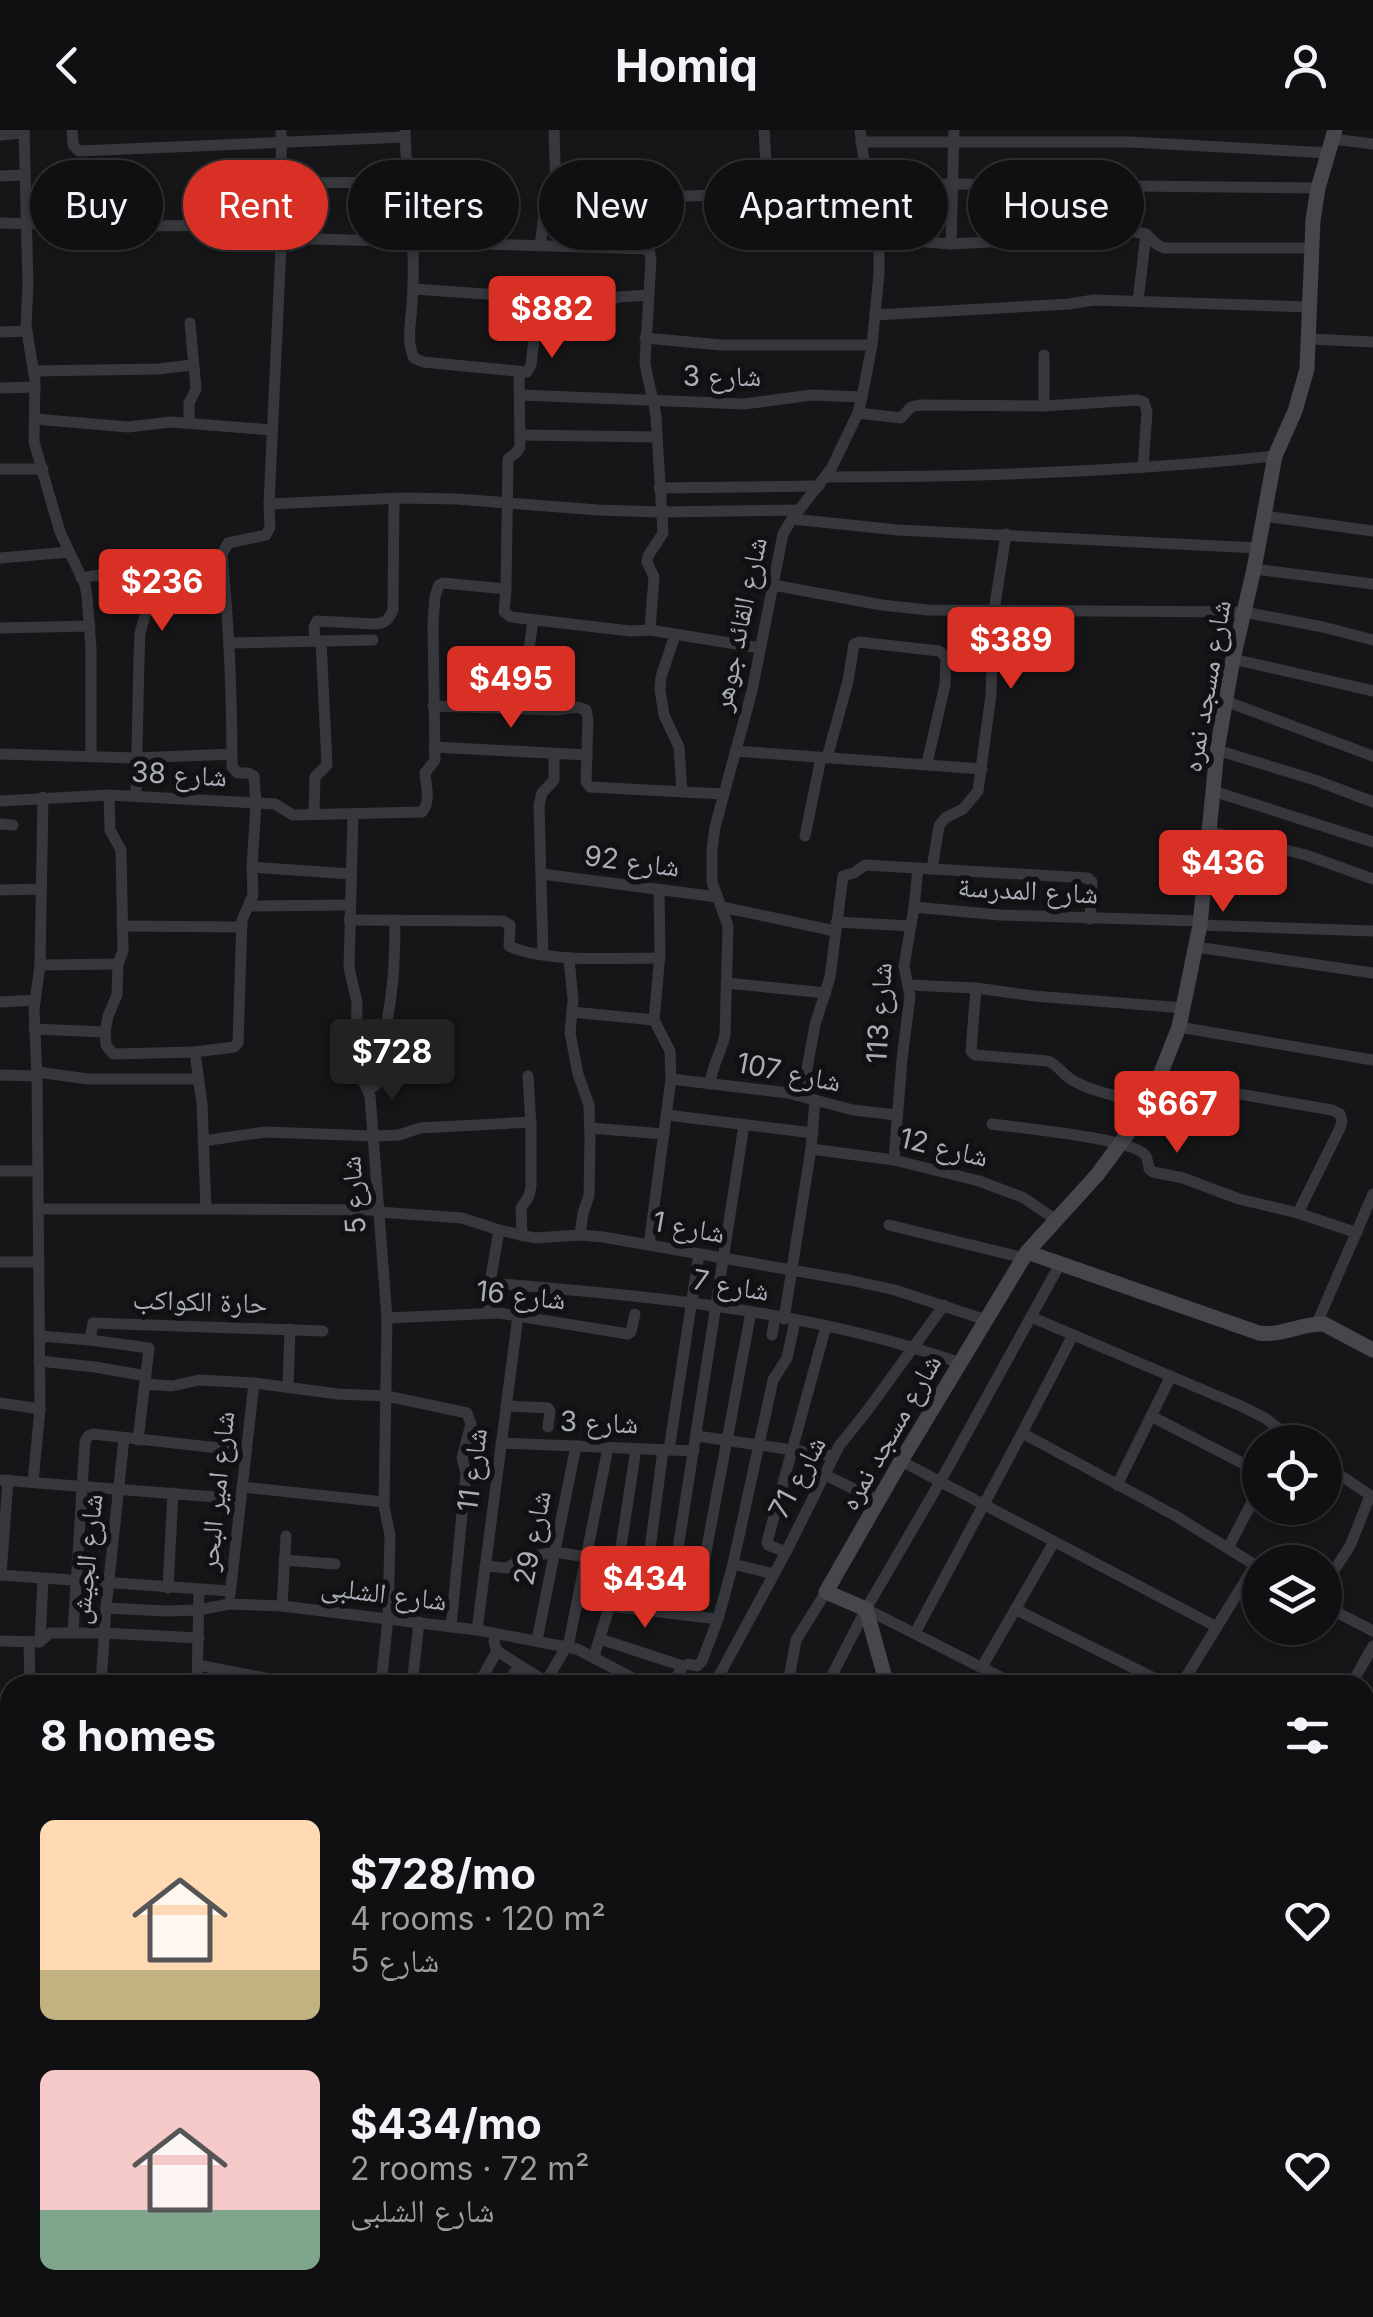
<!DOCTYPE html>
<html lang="en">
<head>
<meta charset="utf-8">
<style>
	body { margin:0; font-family:Inter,"Noto Naskh Arabic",sans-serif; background:#19191b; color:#f1f3f6; height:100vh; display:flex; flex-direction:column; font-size:38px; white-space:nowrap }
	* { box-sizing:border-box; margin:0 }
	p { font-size:32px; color:#9c9d9f }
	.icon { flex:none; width:55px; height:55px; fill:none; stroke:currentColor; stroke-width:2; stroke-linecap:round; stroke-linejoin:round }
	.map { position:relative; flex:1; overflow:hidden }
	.drawer { position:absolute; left:0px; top:1545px; width:1375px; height:642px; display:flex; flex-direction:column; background:#101012; border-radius:30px 30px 0 0; box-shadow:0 2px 8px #0004,0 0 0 2px #303032 }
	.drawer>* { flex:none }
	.top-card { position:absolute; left:30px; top:30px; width:1315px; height:90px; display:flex; gap:20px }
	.controls { position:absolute; left:1242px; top:1295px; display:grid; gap:20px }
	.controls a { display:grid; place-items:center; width:100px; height:100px; border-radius:50%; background:#101012; box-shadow:0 2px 8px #0004,0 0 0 2px #303032; font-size:50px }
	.price { position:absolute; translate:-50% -85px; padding:0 22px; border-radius:10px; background:#d93025; color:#fff; font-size:32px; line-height:65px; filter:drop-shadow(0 2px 5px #0008) }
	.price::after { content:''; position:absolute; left:50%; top:60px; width:30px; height:22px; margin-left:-15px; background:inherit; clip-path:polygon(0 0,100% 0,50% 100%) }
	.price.on { background:#222; color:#fff }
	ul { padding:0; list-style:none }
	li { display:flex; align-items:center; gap:30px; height:250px; padding:0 40px }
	li span { display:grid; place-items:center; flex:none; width:280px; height:200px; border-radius:15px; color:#555 }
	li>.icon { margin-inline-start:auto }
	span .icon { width:120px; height:120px; fill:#fffc; stroke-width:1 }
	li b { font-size:42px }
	h2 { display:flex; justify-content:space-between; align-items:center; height:120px; padding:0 40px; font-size:42px }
	.pill { padding:0 35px; border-radius:45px; background:#101012; box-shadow:0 2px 8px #0004,0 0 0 2px #303032; font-size:35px; line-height:90px }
	.pill.on { background:#d93025; color:#fff }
	header { display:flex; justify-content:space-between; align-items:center; height:130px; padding:0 40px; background:#101012; font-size:45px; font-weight:700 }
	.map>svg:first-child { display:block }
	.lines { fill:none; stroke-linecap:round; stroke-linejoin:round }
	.street { stroke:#37383d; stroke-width:11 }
	.secondary { stroke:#45474d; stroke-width:15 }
	.labels { text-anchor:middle; stroke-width:10; stroke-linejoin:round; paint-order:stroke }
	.street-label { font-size:28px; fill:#a8adb8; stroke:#111113 }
</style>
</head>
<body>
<header><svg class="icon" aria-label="back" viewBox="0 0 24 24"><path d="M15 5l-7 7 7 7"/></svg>Homiq<svg class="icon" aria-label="person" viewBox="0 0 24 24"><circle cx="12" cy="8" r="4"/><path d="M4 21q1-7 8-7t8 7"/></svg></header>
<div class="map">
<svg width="1373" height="2187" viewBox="0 0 1373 2187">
	<rect width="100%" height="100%" fill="#161618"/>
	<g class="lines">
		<g class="street">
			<path d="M24 0 28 155 26 196 35 250 34 312 60 402 85 455 87 466 91 518V626"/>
			<path d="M72 0 73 15 79 21 405 7"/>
			<path d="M281 0 282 95 269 374 270 397 266 405 228 413 222 424C229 494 232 566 232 637L238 643H248L254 646 256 674 252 737 253 765 242 790 238 913 234 917 195 922 202 974 206 1079 379 1080"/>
			<path d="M405 0C406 58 417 116 412 174 411 191 406 212 414 228L423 232 527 242 531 235 538 175"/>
			<path d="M764 0 770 101 771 105 775 108H879L951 114 1100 106 1131 101 1146 104 1156 114 1164 118H1311"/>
			<path d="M0 5 24 3"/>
			<path d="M1333 9 1373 14"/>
			<path d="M861 12H1130L1329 23"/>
			<path d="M0 46 25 45"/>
			<path d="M768 52 1318 58"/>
			<path d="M282 53 409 52"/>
			<path d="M552 71 768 63"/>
			<path d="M0 93 117 96 282 95"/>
			<path d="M281 108 649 119 651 130 645 232C647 251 654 268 656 287L663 403 648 426 647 432 654 447 650 500"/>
			<path d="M951 114 954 0"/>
			<path d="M540 116 544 85 556 60 554 0"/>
			<path d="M414 159 526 167 533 168 538 175 587 177 599 176 618 167 649 165"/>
			<path d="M1138 171 1146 104"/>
			<path d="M875 185 1069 174 1094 170 1311 177"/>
			<path d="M0 202 27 201"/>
			<path d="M645 208 721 215H872"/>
			<path d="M1310 209 1373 212"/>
			<path d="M33 241 158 239 192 235"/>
			<path d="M0 258 35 257"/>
			<path d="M521 265 744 274 812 265 862 267"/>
			<path d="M1044 276V225"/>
			<path d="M858 283 901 288 911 277 919 275 1044 276 1137 270 1144 272 1147 282 1143 337"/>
			<path d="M35 289 128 297 171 292 272 300"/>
			<path d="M189 293V273L196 259 190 193"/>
			<path d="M521 305 657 307"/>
			<path d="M0 339H43"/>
			<path d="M825 347C975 347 1126 342 1275 326"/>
			<path d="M659 358 819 356"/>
			<path d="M269 374 402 368 457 369 598 380 661 382 798 380"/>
			<path d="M1264 386 1373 401"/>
			<path d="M792 389 898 400 1258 418"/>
			<path d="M0 428 69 422"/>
			<path d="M1254 439 1373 454"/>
			<path d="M81 448 134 439 141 441 146 447 148 475 140 503 139 528 136 666"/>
			<path d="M773 455 882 475 928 480 1244 482 1323 497 1373 510"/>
			<path d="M506 459 508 329 517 322 520 317 519 242"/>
			<path d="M0 498 90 496"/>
			<path d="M675 505 661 547 660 560 664 585 679 617 682 662"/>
			<path d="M315 511 314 497 317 491 375 494C386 493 389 489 393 480L394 369"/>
			<path d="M229 513 373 510"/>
			<path d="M1233 529 1373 561"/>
			<path d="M1225 571 1373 626"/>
			<path d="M433 576 556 580 577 577 586 580 588 590 586 652 590 657 723 664"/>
			<path d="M521 579 533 490"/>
			<path d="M434 617 587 625"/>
			<path d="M1217 620 1315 650 1373 672"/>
			<path d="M735 621 982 639"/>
			<path d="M0 624 136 628 232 624"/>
			<path d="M827 628 848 551 854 514 859 512 939 521 946 527 945 555 927 633"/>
			<path d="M1213 661 1373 712"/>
			<path d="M0 671 109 665 275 674 293 685 422 682C431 672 426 655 425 643L435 630 433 494 435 466 439 455 443 453 506 459 504 482 511 487 630 501 650 500 760 518"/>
			<path d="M314 684 315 647 327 635 321 511"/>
			<path d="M353 684 349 838 357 872 356 936 370 966 387 1188 384 1376 390 1405 388 1488 381 1555"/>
			<path d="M0 694 13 695"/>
			<path d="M1208 701 1306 725 1373 749"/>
			<path d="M805 706 821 628"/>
			<path d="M252 737 350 744"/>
			<path d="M932 739 939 696 945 688 963 679 978 661 991 565 994 481 1006 404"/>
			<path d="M542 744 717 767"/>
			<path d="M0 760 41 759"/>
			<path d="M250 776 349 775"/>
			<path d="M722 777 835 801"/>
			<path d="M914 777 1000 785 1200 791"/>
			<path d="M349 790 503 791 510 795 509 816C544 833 619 828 660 828"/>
			<path d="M836 792 911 796"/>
			<path d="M1200 795 1373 801"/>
			<path d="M122 796 242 797"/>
			<path d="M1196 817 1373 843"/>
			<path d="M543 824 539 675 542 663 554 650V624"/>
			<path d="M569 828 573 870 570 903 578 944 589 975 590 1009 589 1066 583 1083 580 1105"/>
			<path d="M40 835 118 834"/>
			<path d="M726 853 826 863"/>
			<path d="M909 855 976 858 1034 866 1184 878"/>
			<path d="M976 858 971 921 975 925 1048 931C1060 936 1063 946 1074 951 1095 963 1123 967 1146 973"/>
			<path d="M0 872 35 870"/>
			<path d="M572 882 654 890"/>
			<path d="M1179 897 1373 930"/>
			<path d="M34 899 105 902 106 915 113 924 195 922"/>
			<path d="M105 902 108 886 117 865 118 834 123 821 121 720 110 700 109 665"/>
			<path d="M37 942 88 949H197"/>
			<path d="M0 945 37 946"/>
			<path d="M671 949 788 963 853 980 897 985"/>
			<path d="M1158 950 1332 980 1340 984 1342 991 1340 998 1298 1083"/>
			<path d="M710 954C712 935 721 923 725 905L728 796 712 752V719L715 697 752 561 783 404 792 389 831 339 858 283 862 267 872 215 879 144V108L867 55 860 0"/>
			<path d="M368 959C374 956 377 956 380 949 384 937 381 922 383 909 393 869 395 832 395 790"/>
			<path d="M802 966 815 895 830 847 843 746 854 743 865 735 1088 748 1092 752 1090 789"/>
			<path d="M667 985 813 1003"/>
			<path d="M992 994C1018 998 1132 1008 1145 1025 1147 1027 1149 1037 1149 1039L1153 1042 1183 1048 1239 1069 1298 1083 1357 1103"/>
			<path d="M590 998 664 1004"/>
			<path d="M203 1011 265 1002 374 1006 399 1005 420 998 531 992"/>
			<path d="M811 1019 894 1030 979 1051 1024 1068 1056 1090"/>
			<path d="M894 1030 902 929 910 866 904 836 914 777 918 738"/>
			<path d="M0 1041H38"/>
			<path d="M39 1079H206"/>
			<path d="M379 1082 462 1088 499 1100 535 1108 580 1105 603 1107 849 1150 895 1160 986 1190"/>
			<path d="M889 1095 1024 1128"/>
			<path d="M522 1106 521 1078 529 1066 531 1056V997L528 946"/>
			<path d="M649 1115 671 949 670 921 654 890 660 824 659 759"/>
			<path d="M0 1132H39"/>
			<path d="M490 1153C648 1166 810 1180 960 1233"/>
			<path d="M489 1183 490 1153 499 1100"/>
			<path d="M1031 1187 1241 1276 1265 1288 1296 1312"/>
			<path d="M387 1188 499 1183 628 1204 631 1202 635 1184"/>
			<path d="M784 1189 811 1019 815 970"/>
			<path d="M1317 1193 1373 1064"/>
			<path d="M772 1205 775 1187"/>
			<path d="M1073 1205 1022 1303 1174 1385 1260 1438"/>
			<path d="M39 1206 90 1210 149 1218 138 1310"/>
			<path d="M90 1210 93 1193 323 1201"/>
			<path d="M39 1231 95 1237 146 1246"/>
			<path d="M145 1254 172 1256 199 1250 254 1253 338 1264 387 1266 467 1283 471 1294 462 1328 466 1343 451 1497"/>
			<path d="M288 1257 290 1199"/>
			<path d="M0 1273 40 1279"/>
			<path d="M506 1276 548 1278 550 1281 548 1297"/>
			<path d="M1151 1286 1250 1337 1260 1345"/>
			<path d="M697 1306 833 1326"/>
			<path d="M501 1313 694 1321"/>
			<path d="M669 1320 699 1124"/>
			<path d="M901 1331 1217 1497"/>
			<path d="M1325 1335 1373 1367"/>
			<path d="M823 1344 879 1371"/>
			<path d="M0 1350 241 1369"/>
			<path d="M33 1352 40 1279 37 946 34 879 40 835 43 667"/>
			<path d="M1117 1355 1171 1246"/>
			<path d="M242 1357 384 1372"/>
			<path d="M1228 1418 1260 1357"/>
			<path d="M786 1422 768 1415 767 1412 826 1196"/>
			<path d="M284 1430 335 1434"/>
			<path d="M733 1434 774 1444"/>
			<path d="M485 1436 507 1438 524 1428 555 1422 586 1427"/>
			<path d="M0 1445 230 1461"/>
			<path d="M1 1445 8 1350"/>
			<path d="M1325 1454 1350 1416 1370 1366"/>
			<path d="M168 1458 173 1363"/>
			<path d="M230 1465 254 1253"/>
			<path d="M577 1472 718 1489"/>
			<path d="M282 1476 286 1406"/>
			<path d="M1325 1476 1373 1501"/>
			<path d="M106 1478 167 1481 199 1480 229 1474 282 1476 477 1500 577 1519 646 1555"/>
			<path d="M866 1479 1016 1555"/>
			<path d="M1015 1479 1168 1555"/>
			<path d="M642 1480 663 1320"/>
			<path d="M668 1483 744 995"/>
			<path d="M694 1486 751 1182"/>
			<path d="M477 1500 518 1186"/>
			<path d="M73 1503 85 1312 88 1306 93 1304 246 1321"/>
			<path d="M495 1503 494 1512 497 1521 551 1555"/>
			<path d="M915 1503 1022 1303"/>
			<path d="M600 1509 683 1536 688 1534 697 1536 702 1531 718 1489 733 1434 773 1250 787 1228 795 1191"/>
			<path d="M537 1510 576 1316"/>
			<path d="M0 1511 40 1512 50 1503H104L199 1508"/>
			<path d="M29 1511 30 1555"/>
			<path d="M40 1512 43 1449"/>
			<path d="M594 1526 614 1462 636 1319"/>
			<path d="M198 1535 301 1555"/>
			<path d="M982 1537 1054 1412"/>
			<path d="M102 1549 145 1555"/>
			<path d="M101 1555 106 1478 124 1308"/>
			<path d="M197 1555 199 1460"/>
			<path d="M412 1555 419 1492"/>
			<path d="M478 1555 497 1521"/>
			<path d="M506 1555 519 1536"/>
			<path d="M544 1555 569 1512 608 1318"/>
			<path d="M672 1555 683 1536"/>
			<path d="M714 1555 786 1422 839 1316 867 1281 944 1175"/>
			<path d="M785 1555 790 1543 796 1510 826 1462"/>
			<path d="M827 1555 866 1479 940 1352 1060 1134"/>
			<path d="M1181 1555 1255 1435"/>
			<path d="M1351 1555 1373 1516"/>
			<path d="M0 1577H10"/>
			<path d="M1365 1578 1373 1582"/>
			<path d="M0 1648H10"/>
			<path d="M1365 1666 1373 1670"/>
			<path d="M0 1715 10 1716"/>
			<path d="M0 1764 6 1770 10 1812"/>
			<path d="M1365 1814 1373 1797"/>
			<path d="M0 1866 10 1862"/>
			<path d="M0 1914 10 1913"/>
			<path d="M1365 1923 1373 1927"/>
			<path d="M1365 1995 1373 1977"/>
			<path d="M0 2008 10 2009"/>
			<path d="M0 2036H10"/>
			<path d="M0 2062H10"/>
			<path d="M0 2117 10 2116"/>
			<path d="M30 2178 31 2187"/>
			<path d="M55 2178 56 2187"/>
			<path d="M78 2178 79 2187"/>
			<path d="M116 2178V2187"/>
			<path d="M239 2178 240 2187"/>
			<path d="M271 2178V2187"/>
			<path d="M359 2178V2187"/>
			<path d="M409 2178V2187"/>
			<path d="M448 2178V2187"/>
			<path d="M524 2178 525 2187"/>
			<path d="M805 2178 823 2187"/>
			<path d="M1290 2178 1309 2187"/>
			<path d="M148 2187V2178"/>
			<path d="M190 2187 191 2178"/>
			<path d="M301 2187V2178"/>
			<path d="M706 2187 707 2178"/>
			<path d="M846 2187 850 2178"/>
			<path d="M876 2187 880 2178"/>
			<path d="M932 2187 936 2178"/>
			<path d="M961 2187 965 2178"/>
			<path d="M1017 2187 1022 2178"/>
			<path d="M1069 2187 1072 2178 1091 2187"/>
			<path d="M1130 2187 1135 2178"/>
			<path d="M1214 2187 1218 2178"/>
		</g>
		<g class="secondary">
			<path d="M1027 1122 1259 1203C1282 1206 1302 1193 1324 1194L1373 1220"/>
			<path d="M887 1555 866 1479 826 1462 901 1331 1027 1122 1097 1045 1131 999 1158 950 1179 897 1200 795 1217 620 1233 529 1254 439 1275 326 1295 281 1307 239 1313 90 1318 58 1335 0"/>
			<path d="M1365 2082 1373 2085"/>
		</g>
	</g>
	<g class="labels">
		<g class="street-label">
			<text x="722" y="256">شارع 3</text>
			<text transform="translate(739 494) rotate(-78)" y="10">شارع القائد جوهر</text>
			<text transform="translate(1206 556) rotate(-80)" y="10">شارع مسجد نمره</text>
			<text transform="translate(179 644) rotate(3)" y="10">شارع 38</text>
			<text transform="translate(632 731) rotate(7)" y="10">شارع 92</text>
			<text transform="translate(1028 760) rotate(3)" y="10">شارع المدرسة</text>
			<text transform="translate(879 883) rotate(-87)" y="10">شارع 113</text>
			<text transform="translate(789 942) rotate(11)" y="10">شارع 107</text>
			<text transform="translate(944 1017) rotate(13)" y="10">شارع 12</text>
			<text transform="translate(353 1065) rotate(-94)" y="10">شارع 5</text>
			<text transform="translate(689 1097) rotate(10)" y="10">شارع 1</text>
			<text transform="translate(731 1155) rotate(9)" y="10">شارع 7</text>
			<text transform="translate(521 1165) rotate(6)" y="10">شارع 16</text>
			<text transform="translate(200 1171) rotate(2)" y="10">حارة الكواكب</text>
			<text transform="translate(599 1292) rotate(2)" y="10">شارع 3</text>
			<text transform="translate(890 1302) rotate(-60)" y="10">شارع مسجد نمره</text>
			<text transform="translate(472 1340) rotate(-83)" y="10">شارع 11</text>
			<text transform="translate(797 1347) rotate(-62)" y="10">شارع 71</text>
			<text transform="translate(216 1361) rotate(-84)" y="10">شارع امير البحر</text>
			<text transform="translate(532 1408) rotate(-79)" y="10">شارع 29</text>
			<text transform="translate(86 1429) rotate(-84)" y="10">شارع الجيش</text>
			<text transform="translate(384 1463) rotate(7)" y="10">شارع الشلبى</text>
		</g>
	</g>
</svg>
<div class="controls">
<a><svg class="icon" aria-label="locate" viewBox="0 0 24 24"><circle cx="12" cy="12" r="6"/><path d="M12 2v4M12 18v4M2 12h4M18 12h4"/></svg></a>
<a><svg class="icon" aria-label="layers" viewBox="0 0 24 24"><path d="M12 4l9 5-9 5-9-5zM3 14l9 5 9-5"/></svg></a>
</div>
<b class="price" style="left:552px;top:231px">$882</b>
<b class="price" style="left:162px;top:504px">$236</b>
<b class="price" style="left:1011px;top:562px">$389</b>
<b class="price" style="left:511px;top:601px">$495</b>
<b class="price" style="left:1223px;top:785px">$436</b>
<b class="price on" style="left:392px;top:974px">$728</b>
<b class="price" style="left:1177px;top:1026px">$667</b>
<b class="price" style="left:645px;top:1501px">$434</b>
<div class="top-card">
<a class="pill">Buy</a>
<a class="pill on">Rent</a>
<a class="pill">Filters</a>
<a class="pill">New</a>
<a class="pill">Apartment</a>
<a class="pill">House</a>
</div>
<section class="drawer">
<h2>8 homes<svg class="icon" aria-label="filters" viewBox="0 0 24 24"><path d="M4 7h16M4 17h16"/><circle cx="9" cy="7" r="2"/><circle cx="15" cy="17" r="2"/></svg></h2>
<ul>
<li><span style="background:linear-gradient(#ffd9b3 75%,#c2b280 0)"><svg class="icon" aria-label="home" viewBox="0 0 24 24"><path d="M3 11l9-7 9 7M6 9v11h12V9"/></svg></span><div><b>$728/mo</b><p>4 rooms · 120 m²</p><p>شارع 5</p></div><svg class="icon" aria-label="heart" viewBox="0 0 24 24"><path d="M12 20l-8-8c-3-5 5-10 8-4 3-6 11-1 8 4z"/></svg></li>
<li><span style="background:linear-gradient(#f6c9c9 70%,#7fa58c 0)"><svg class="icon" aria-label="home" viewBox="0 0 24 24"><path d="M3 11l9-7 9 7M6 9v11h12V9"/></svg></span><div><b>$434/mo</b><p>2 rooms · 72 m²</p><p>شارع الشلبى</p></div><svg class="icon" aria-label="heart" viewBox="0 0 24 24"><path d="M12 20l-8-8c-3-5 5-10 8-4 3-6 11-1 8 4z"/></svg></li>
</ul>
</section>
</div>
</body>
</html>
